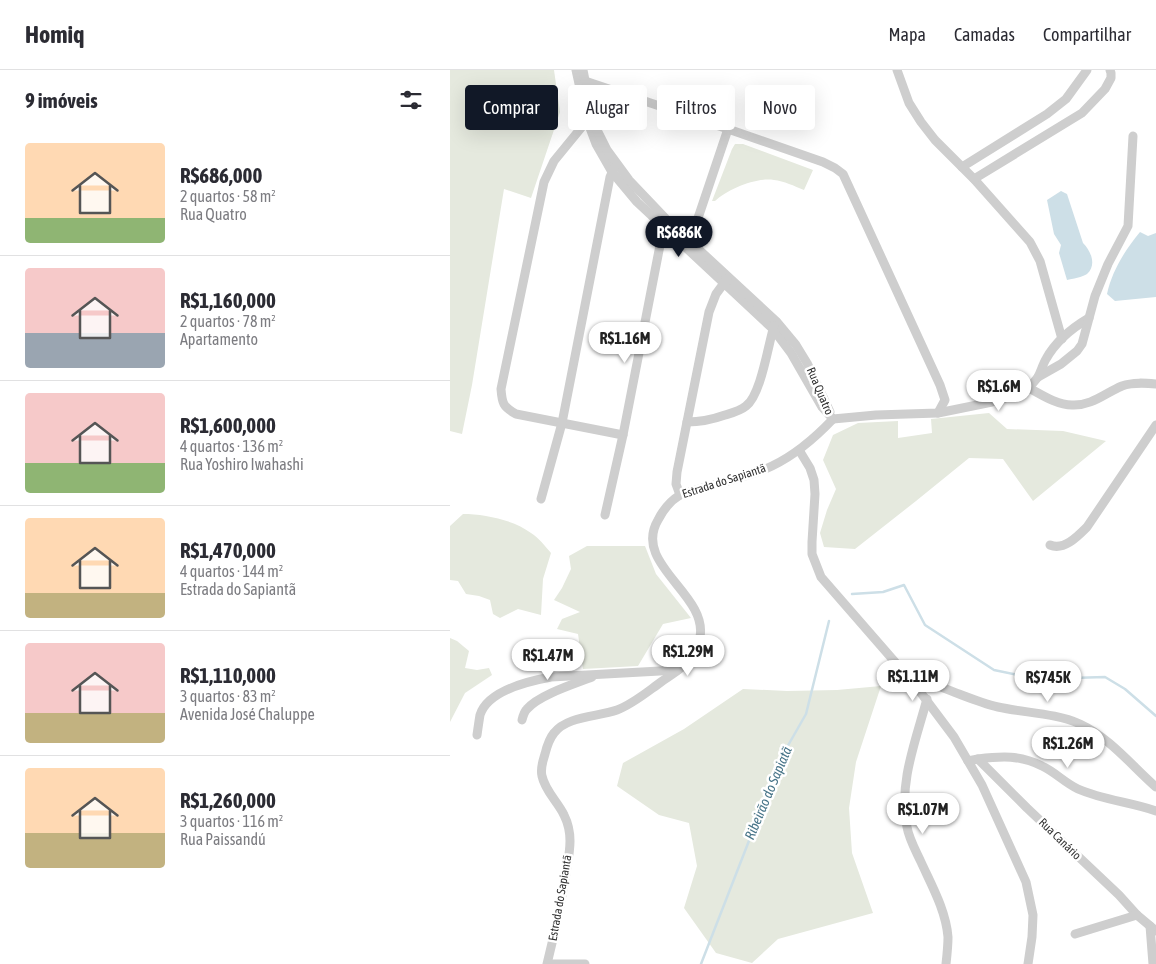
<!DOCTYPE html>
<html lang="pt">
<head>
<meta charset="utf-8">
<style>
	body { margin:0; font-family:"Asap Condensed",sans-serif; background:#f7f7f7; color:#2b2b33; height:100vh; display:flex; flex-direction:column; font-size:19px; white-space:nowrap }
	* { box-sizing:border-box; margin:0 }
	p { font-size:16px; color:#7c7c81 }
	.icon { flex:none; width:28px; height:28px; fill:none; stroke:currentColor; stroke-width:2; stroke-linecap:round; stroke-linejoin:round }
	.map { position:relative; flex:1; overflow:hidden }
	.panel { display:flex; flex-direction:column; background:#fff; width:450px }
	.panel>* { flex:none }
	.top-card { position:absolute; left:15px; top:15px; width:475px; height:45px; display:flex; gap:10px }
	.price { position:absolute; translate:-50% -42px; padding:0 11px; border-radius:18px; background:#fff; color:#222; font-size:16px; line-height:32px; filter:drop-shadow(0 1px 2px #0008) }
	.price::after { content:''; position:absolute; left:50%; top:30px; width:15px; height:11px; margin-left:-8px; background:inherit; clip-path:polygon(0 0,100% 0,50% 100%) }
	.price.on { background:#111827; color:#fff }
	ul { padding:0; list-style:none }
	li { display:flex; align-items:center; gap:15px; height:125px; padding:0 25px }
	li+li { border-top:1px solid #e1e1e2 }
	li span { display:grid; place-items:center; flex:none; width:140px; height:100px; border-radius:5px; color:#555 }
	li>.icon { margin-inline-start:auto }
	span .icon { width:60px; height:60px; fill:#fffc; stroke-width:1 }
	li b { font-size:21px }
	h2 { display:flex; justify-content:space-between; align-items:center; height:60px; padding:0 25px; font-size:21px }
	.pill { padding:0 18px; border-radius:5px; background:#fff; box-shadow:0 5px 20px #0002; font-size:18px; line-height:45px }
	.pill.on { background:#111827; color:#fff }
	header { display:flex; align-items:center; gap:30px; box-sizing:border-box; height:70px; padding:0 25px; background:#fff; border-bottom:1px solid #e1e1e2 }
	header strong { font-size:24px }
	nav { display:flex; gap:28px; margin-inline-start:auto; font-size:18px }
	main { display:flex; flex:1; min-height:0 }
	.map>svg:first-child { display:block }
	.green { fill:#e5e9de }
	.water { fill:#cddfe7 }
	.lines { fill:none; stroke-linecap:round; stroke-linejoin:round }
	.stream { stroke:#cddfe7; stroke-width:2.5 }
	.minor { stroke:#cecece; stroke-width:9 }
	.labels { text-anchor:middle; stroke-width:5; stroke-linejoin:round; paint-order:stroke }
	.street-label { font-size:12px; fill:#313131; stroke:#fff }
	.water-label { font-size:14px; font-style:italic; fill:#487589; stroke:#fff }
</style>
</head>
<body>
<header>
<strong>Homiq</strong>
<nav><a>Mapa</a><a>Camadas</a><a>Compartilhar</a></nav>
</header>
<main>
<section class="panel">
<h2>9 imóveis<svg class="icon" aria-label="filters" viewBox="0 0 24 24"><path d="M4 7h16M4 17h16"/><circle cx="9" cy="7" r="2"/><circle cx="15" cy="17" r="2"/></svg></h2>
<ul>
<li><span style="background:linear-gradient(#ffd9b3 75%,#8fb573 0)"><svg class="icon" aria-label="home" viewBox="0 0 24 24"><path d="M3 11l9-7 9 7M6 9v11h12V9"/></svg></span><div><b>R$686,000</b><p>2 quartos · 58 m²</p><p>Rua Quatro</p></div></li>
<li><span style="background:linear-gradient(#f6c9c9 65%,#9aa5b1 0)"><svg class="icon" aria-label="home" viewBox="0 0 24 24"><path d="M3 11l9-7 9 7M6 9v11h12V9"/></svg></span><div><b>R$1,160,000</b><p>2 quartos · 78 m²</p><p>Apartamento</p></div></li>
<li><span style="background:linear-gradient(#f6c9c9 70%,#8fb573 0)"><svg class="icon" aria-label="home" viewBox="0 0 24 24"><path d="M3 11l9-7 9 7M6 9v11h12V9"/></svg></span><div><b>R$1,600,000</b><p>4 quartos · 136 m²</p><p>Rua Yoshiro Iwahashi</p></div></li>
<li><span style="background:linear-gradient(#ffd9b3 75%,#c2b280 0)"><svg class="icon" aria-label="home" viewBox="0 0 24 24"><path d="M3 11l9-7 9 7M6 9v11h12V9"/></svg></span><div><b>R$1,470,000</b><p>4 quartos · 144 m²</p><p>Estrada do Sapiantã</p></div></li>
<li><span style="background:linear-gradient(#f6c9c9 70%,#c2b280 0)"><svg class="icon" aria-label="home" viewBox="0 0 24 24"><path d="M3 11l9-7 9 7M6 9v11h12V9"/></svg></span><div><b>R$1,110,000</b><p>3 quartos · 83 m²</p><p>Avenida José Chaluppe</p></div></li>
<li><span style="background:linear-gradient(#ffd9b3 65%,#c2b280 0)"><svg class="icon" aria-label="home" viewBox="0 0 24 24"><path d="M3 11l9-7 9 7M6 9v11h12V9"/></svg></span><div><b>R$1,260,000</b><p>3 quartos · 116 m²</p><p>Rua Paissandú</p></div></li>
</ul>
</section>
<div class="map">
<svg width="706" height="894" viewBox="0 0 706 894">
	<rect width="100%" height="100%" fill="#fff"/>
	<g class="green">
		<path d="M0 0H104L110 42 81 128 54 119 22 315 12 364 0 361Z"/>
		<path d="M285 74H293L363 100 354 120C344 116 334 111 324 110 306 107 278 119 265 131H262L282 79Z"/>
		<path d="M539 343 557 359 613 361 656 371 583 431 553 389 519 388 466 431 405 479 374 477 370 463 377 440 386 419 373 390 383 365 408 353 448 351V368L482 363 481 349Z"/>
		<path d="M13 444C34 444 64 450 81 463 89 468 95 476 101 483L93 509 91 545 68 539 50 548 43 544 40 530 29 526 16 524 8 511 0 510V456Z"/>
		<path d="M137 476H195L206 504 241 548 213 554 188 596 133 599 128 564 107 559 112 549 130 542 104 530 112 518 121 499 119 486Z"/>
		<path d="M0 568 7 571 19 581 15 598 27 600 39 598 42 605 15 623 0 652Z"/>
		<path d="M431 616 406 692 399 738 402 783 423 843 328 869 302 893 266 883 234 838 247 796 239 753 209 745 167 716 173 693 234 659 293 619 337 621 387 620Z"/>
	</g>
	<g class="water">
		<path d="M611 121 617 124 633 173C641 181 647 195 637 204 633 207 622 209 617 210L609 183 611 175 604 164 597 130Z"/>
		<path d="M690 162 698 166 706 163V227L665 231 657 224C662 201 675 180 690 162Z"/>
	</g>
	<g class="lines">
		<g class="stream">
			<path d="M402 524 433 522 454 515 475 555 544 600 588 609 655 607 675 619 706 646"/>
			<path d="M251 894 332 686 356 644 379 551"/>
		</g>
		<g class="minor">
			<path d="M126 0 137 50 146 74 162 102 187 132 323 259 341 283 372 337 383 349"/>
			<path d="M133 0 140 36"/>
			<path d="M447 0 459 33 471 52 485 70 524 109 580 172 590 191 612 269"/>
			<path d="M135 11 278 59 373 92 385 98 393 104 490 315 495 330 488 343"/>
			<path d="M140 47 104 91 94 112 51 319C52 333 53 337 66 344L173 365"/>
			<path d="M145 56 157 80 179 110 219 152 326 251 346 275 357 293 380 342"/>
			<path d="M512 97 597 44 616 29 637 0"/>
			<path d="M524 109 632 43 655 19 661 8V3L660 0"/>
			<path d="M235 167 243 160 247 151 278 59"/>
			<path d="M588 307C591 301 593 294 596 289 606 271 622 258 639 248"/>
			<path d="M579 318 588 307 611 294 627 281 632 274 645 226 658 194 678 156 683 66"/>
			<path d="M383 349 426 345 488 343 542 332 561 326 579 318C592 325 607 335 622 335 642 336 655 323 672 316 683 312 695 313 706 314"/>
			<path d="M237 352C251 352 261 350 275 345 282 343 290 341 296 336 311 325 318 275 324 256"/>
			<path d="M349 380 360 398 364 410 365 424 362 472V484L371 507 465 615 504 667 532 715 576 812 583 845 582 867 578 894"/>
			<path d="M230 425 226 414 227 402 259 242 266 224 277 209"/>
			<path d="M91 429 112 353 160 107 164 98"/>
			<path d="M155 445 173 365 212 165 218 155"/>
			<path d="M600 475C614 481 628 466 637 457L706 355"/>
			<path d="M465 615C480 610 495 619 509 624 522 629 535 634 548 637 575 643 605 643 630 654 660 668 682 696 706 717"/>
			<path d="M477 629C466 670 448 714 457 757 459 769 466 781 471 792 482 816 496 841 498 867 498 876 497 885 496 894"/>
			<path d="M72 650C73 646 74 642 77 639 89 625 124 614 142 607"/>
			<path d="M27 665C28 658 29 651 30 645 38 620 79 611 101 607L228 600"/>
			<path d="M528 689C552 686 570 685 592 696 605 702 615 713 628 719 653 730 680 732 706 741"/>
			<path d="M518 691 528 689 577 738 669 825 687 845 706 861"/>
			<path d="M700 856 703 894"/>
			<path d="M625 864 687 845"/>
			<path d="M97 894C104 866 110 837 115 809 117 796 120 784 120 771 120 763 118 753 114 745 108 732 95 721 92 706 90 698 93 691 95 684 97 676 99 669 104 663 117 646 147 647 167 640 183 634 197 622 211 612 221 605 234 598 241 588 245 582 248 575 250 567 258 524 182 494 208 450 213 440 220 431 230 425 260 414 293 410 322 396 345 385 365 368 383 349"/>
			<path d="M99 894H135"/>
		</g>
	</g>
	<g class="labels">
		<g class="street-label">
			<text transform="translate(370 321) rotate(67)" y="4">Rua Quatro</text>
			<text transform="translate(274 411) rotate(-18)" y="4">Estrada do Sapiantã</text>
			<text transform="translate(610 769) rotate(44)" y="4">Rua Canário</text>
			<text transform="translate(110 828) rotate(-80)" y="4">Estrada do Sapiantã</text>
		</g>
		<g class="water-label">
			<text transform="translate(318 723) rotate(-67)" y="5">Ribeirão do Sapiatã</text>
		</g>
	</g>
</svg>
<b class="price on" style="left:229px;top:188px">R$686K</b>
<b class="price" style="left:175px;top:294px">R$1.16M</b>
<b class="price" style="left:549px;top:342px">R$1.6M</b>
<b class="price" style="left:238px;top:607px">R$1.29M</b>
<b class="price" style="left:98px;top:611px">R$1.47M</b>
<b class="price" style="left:463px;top:632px">R$1.11M</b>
<b class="price" style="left:598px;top:633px">R$745K</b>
<b class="price" style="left:618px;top:699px">R$1.26M</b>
<b class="price" style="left:473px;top:765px">R$1.07M</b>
<div class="top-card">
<a class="pill on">Comprar</a>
<a class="pill">Alugar</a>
<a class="pill">Filtros</a>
<a class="pill">Novo</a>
</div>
</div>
</main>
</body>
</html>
